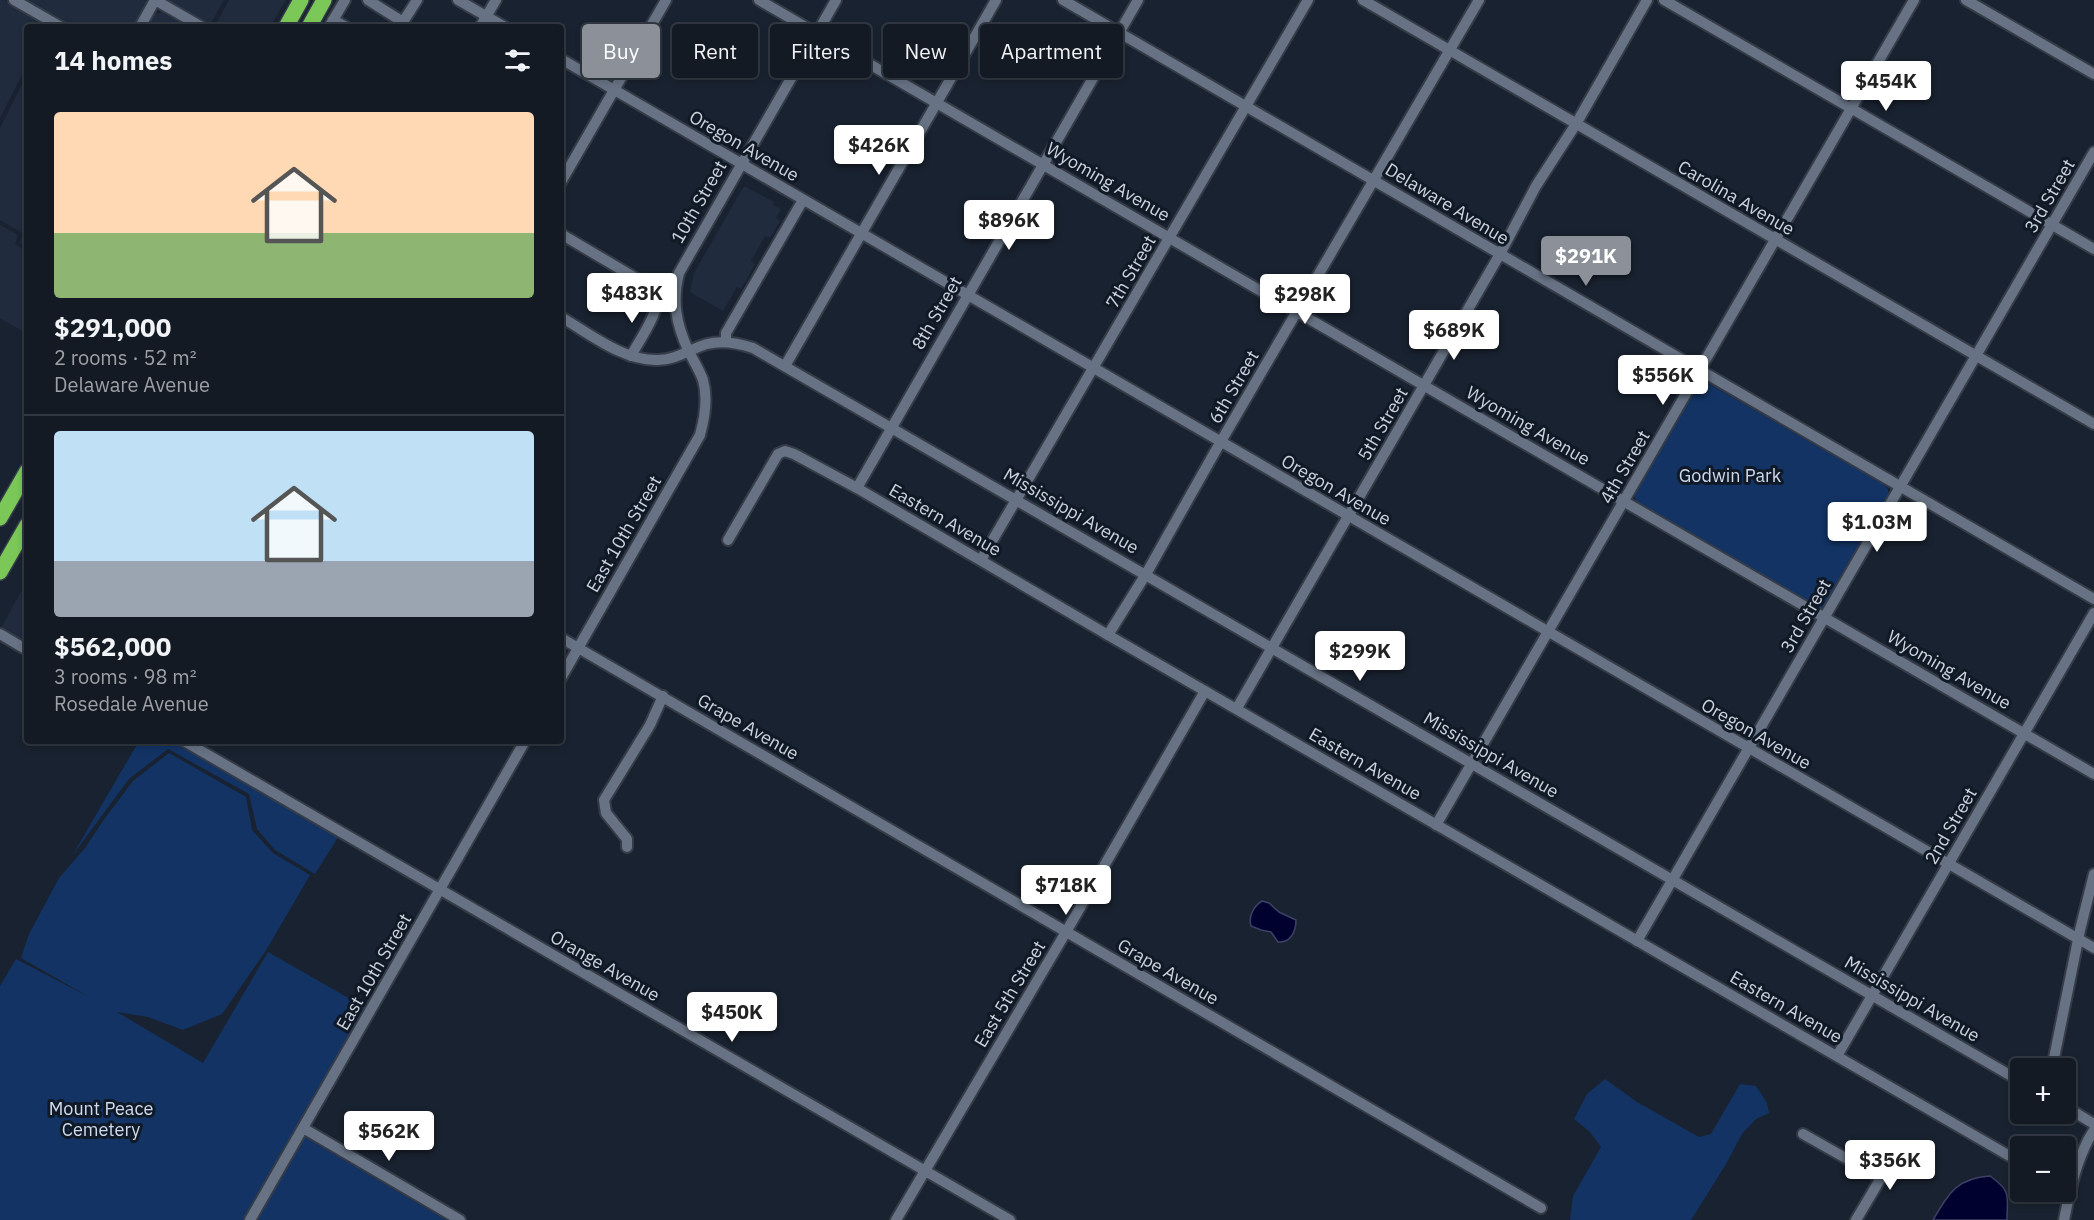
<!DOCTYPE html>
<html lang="en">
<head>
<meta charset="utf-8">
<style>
	body { margin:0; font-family:"IBM Plex Sans",sans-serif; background:#202731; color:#f1f3f6; height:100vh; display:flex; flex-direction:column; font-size:22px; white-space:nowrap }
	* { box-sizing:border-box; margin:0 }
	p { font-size:20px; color:#9da1a6 }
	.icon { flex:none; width:33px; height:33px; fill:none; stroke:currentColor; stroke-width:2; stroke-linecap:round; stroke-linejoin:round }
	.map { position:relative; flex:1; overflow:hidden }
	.side { position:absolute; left:24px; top:24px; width:540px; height:720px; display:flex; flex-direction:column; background:#131a24; border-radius:6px; box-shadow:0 3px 9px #0003,0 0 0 2px #323841 }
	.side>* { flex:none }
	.guide { position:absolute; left:582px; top:24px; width:570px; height:54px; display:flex; gap:12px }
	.buttons { position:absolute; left:2010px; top:1058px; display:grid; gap:12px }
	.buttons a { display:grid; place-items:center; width:66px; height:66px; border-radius:6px; background:#131a24; box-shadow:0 3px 9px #0003,0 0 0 2px #323841; font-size:30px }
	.price { position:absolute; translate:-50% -51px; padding:0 14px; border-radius:6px; background:#fff; color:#222; font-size:20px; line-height:39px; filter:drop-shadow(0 2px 3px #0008) }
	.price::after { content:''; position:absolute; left:50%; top:36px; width:18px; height:14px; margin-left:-9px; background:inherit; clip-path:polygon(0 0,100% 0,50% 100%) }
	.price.active { background:#8c9099; color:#fff }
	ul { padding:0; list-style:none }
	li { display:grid; align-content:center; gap:12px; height:318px; padding:0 30px }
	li+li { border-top:2px solid #323841 }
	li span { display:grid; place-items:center; height:186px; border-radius:6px; color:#555 }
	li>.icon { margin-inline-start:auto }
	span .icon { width:108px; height:108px; fill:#fffc; stroke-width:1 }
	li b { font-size:26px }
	h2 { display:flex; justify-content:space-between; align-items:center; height:72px; padding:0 30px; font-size:26px }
	.tag { padding:0 21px; border-radius:6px; background:#131a24; box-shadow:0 3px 9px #0003,0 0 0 2px #323841; font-size:21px; line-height:54px }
	.tag.active { background:#8c9099; color:#fff }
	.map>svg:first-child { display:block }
	.built { fill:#202b3e }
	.green { fill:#123364 }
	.water { fill:#00012f; stroke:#3e4064; stroke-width:1.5 }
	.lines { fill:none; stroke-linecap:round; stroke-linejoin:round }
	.minor-casing { stroke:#353c48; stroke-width:14 }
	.highway-casing { stroke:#353c48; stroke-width:18 }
	.minor { stroke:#677384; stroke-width:10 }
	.highway { stroke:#7bc757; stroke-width:15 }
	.labels { text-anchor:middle; stroke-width:6; stroke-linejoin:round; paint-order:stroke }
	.street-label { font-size:18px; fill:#ced4de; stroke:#101926 }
	.park-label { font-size:18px; fill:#cfdcef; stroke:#101926 }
</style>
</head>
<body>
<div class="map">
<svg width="2094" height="1220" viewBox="0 0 2094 1220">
	<rect width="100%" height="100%" fill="#192230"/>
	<g class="built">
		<path d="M0 0H4L50 26 27 27V65L0 118Z"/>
		<path d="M24 0H145L148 2 134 27H71Z"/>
		<path d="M165 0H224L209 26Z"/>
		<path d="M229 0H286L270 27H214Z"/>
		<path d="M163 12V13L190 27H147L154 14Z"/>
		<path d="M27 75V247L19 243 24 234 0 220V128Z"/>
		<path d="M744 186 774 202 773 205 781 209 776 218 780 221 770 238 765 236 751 261 755 264 741 289 737 287 723 311 690 292 694 273Z"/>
		<path d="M0 225 18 235 15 244 27 252V334L0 318Z"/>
		<path d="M27 581V653L0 630Z"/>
	</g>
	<g class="green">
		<path d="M1704 381 1883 484 1888 489 1889 496 1825 608 1820 609 1637 503 1634 495 1639 484 1698 384Z"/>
		<path d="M139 741H179L340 834 315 874 275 850 257 829 249 794 168 749 129 779 72 856Z"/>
		<path d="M169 753 246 797 252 830 273 853 310 875 265 952 222 1014 183 1030 148 1017 117 1012 203 1063 268 952 366 1008 243 1220H0V986L16 959 91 998 21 958 29 934 59 878 85 848 105 818 133 781Z"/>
		<path d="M1605 1079 1637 1102 1699 1137 1711 1134 1740 1084 1756 1086 1767 1103 1769 1113 1756 1119 1742 1134 1726 1164 1691 1220H1570L1573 1196 1601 1147 1590 1132 1574 1119 1587 1094Z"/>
		<path d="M305 1137 446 1220H256L300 1141Z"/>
	</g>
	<g class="water">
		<path d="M1262 901 1269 903 1279 912 1296 920C1296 931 1291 943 1278 942L1271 932 1261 930 1251 926C1248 916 1254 906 1262 901Z"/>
		<path d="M1990 1176C2012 1192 2007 1195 2007 1220H1933C1949 1193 1957 1178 1990 1176Z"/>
	</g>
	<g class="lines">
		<g class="minor-casing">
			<g id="minor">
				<path d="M14 0 61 27"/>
				<path d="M155 0 202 27"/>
				<path d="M368 0 403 22 417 0"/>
				<path d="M458 0 505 27"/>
				<path d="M759 0 2094 774"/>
				<path d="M1063 0 2094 599"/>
				<path d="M1363 0 2094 424"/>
				<path d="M1664 0 2094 249"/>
				<path d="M1966 0 2094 74"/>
				<path d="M333 20 346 27"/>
				<path d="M140 27 155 0"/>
				<path d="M329 27 345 0"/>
				<path d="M480 27 496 0"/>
				<path d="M561 59 2094 948"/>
				<path d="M561 182 666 0"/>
				<path d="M561 234 644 283C648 285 653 289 655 293 664 307 638 342 631 356"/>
				<path d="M561 317C590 334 623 361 658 360 676 360 690 349 707 344 722 340 738 343 753 348L2020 1081"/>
				<path d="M726 342V333L803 200"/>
				<path d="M785 366 996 0"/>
				<path d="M857 488 1138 0"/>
				<path d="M728 540 778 454 785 451 794 454 857 488 1108 635 2020 1162"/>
				<path d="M981 560 1308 0"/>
				<path d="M0 634 27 650"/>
				<path d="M1108 635 1146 574 1220 443 1479 0"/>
				<path d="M561 638 1541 1208"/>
				<path d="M561 678 700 435C705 417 708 398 703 380 699 369 693 360 688 350 676 323 672 302 679 273L836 0"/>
				<path d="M1237 708 1500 254 1536 186 1576 124 1647 0"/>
				<path d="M184 741 1010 1220"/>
				<path d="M1436 825 1914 0"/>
				<path d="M627 847V839L606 813 604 800 650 725 663 696"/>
				<path d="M1637 941 2094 152"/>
				<path d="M1837 1056 2094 613"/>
				<path d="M2052 1068 2080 930 2094 874"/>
				<path d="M2066 1107 2094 1124"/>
				<path d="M303 1128 460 1220"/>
				<path d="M1803 1134 1881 1178"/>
				<path d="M250 1220 525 741"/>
				<path d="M896 1220 1066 932 1205 691"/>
				<path d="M1856 1220 1891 1161 1905 1148"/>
				<path d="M2064 1220C2070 1190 2077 1156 2094 1130"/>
			</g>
		</g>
		<g class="highway-casing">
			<g id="highway">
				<path d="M286 27 301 0"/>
				<path d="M309 27 324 0"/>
				<path d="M0 518 27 471"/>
				<path d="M0 572 27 525"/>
			</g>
		</g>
		<use href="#minor" class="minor"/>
		<use href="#highway" class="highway"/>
	</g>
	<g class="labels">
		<g class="street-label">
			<text transform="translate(744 146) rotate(30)" y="6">Oregon Avenue</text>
			<text transform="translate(1108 182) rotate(30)" y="6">Wyoming Avenue</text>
			<text transform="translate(2050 196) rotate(-60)" y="6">3rd Street</text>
			<text transform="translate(1736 198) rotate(30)" y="6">Carolina Avenue</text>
			<text transform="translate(699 202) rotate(-60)" y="6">10th Street</text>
			<text transform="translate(1447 204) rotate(31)" y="6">Delaware Avenue</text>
			<text transform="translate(1131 272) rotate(-60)" y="6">7th Street</text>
			<text transform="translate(937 313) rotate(-60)" y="6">8th Street</text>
			<text transform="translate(1234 387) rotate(-60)" y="6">6th Street</text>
			<text transform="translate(1383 424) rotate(-60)" y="6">5th Street</text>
			<text transform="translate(1528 426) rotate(30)" y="6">Wyoming Avenue</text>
			<text transform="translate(1625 467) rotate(-60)" y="6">4th Street</text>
			<text transform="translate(1336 490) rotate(30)" y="6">Oregon Avenue</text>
			<text transform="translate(1071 511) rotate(30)" y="6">Mississippi Avenue</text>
			<text transform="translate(945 520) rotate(30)" y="6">Eastern Avenue</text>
			<text transform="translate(624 534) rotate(-60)" y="6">East 10th Street</text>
			<text transform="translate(1806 616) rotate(-60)" y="6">3rd Street</text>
			<text transform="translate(1949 670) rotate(30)" y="6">Wyoming Avenue</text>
			<text transform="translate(748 727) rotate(30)" y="6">Grape Avenue</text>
			<text transform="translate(1756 734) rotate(30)" y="6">Oregon Avenue</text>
			<text transform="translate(1491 755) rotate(30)" y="6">Mississippi Avenue</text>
			<text transform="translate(1365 764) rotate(30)" y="6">Eastern Avenue</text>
			<text transform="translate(1951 826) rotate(-60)" y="6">2nd Street</text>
			<text transform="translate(605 966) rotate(30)" y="6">Orange Avenue</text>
			<text transform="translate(374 972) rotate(-60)" y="6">East 10th Street</text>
			<text transform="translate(1168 972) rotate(30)" y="6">Grape Avenue</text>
			<text transform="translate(1010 994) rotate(-59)" y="6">East 5th Street</text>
			<text transform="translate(1912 999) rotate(30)" y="6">Mississippi Avenue</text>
			<text transform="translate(1786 1007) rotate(30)" y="6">Eastern Avenue</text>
		</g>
		<g class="park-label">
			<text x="1730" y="482">Godwin Park</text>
			<text x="101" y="1115">Mount Peace<tspan x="101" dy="21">Cemetery</tspan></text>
		</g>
	</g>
</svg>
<div class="buttons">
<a>+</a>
<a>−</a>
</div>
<b class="price" style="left:1886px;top:112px">$454K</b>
<b class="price" style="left:879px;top:176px">$426K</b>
<b class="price" style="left:1009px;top:251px">$896K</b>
<b class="price active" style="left:1586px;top:287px">$291K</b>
<b class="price" style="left:632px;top:324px">$483K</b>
<b class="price" style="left:1305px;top:325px">$298K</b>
<b class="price" style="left:1454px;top:361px">$689K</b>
<b class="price" style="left:1663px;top:406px">$556K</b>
<b class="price" style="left:1877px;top:553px">$1.03M</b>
<b class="price" style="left:1360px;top:682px">$299K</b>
<b class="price" style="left:1066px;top:916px">$718K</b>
<b class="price" style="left:732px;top:1043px">$450K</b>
<b class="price" style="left:389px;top:1162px">$562K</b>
<b class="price" style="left:1890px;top:1191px">$356K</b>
<div class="guide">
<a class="tag active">Buy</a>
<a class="tag">Rent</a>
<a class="tag">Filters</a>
<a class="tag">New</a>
<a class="tag">Apartment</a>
</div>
<section class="side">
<h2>14 homes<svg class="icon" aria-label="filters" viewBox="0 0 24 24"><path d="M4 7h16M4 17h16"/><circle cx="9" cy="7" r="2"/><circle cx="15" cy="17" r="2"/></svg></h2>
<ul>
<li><span style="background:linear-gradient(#ffd9b3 65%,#8fb573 0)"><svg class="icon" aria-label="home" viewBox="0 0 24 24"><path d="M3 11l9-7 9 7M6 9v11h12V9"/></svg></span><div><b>$291,000</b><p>2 rooms · 52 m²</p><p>Delaware Avenue</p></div></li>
<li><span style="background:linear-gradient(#bfe0f5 70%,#9aa5b1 0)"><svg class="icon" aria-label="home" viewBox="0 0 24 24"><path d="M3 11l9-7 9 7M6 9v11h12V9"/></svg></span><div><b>$562,000</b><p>3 rooms · 98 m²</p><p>Rosedale Avenue</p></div></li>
</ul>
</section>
</div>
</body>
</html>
